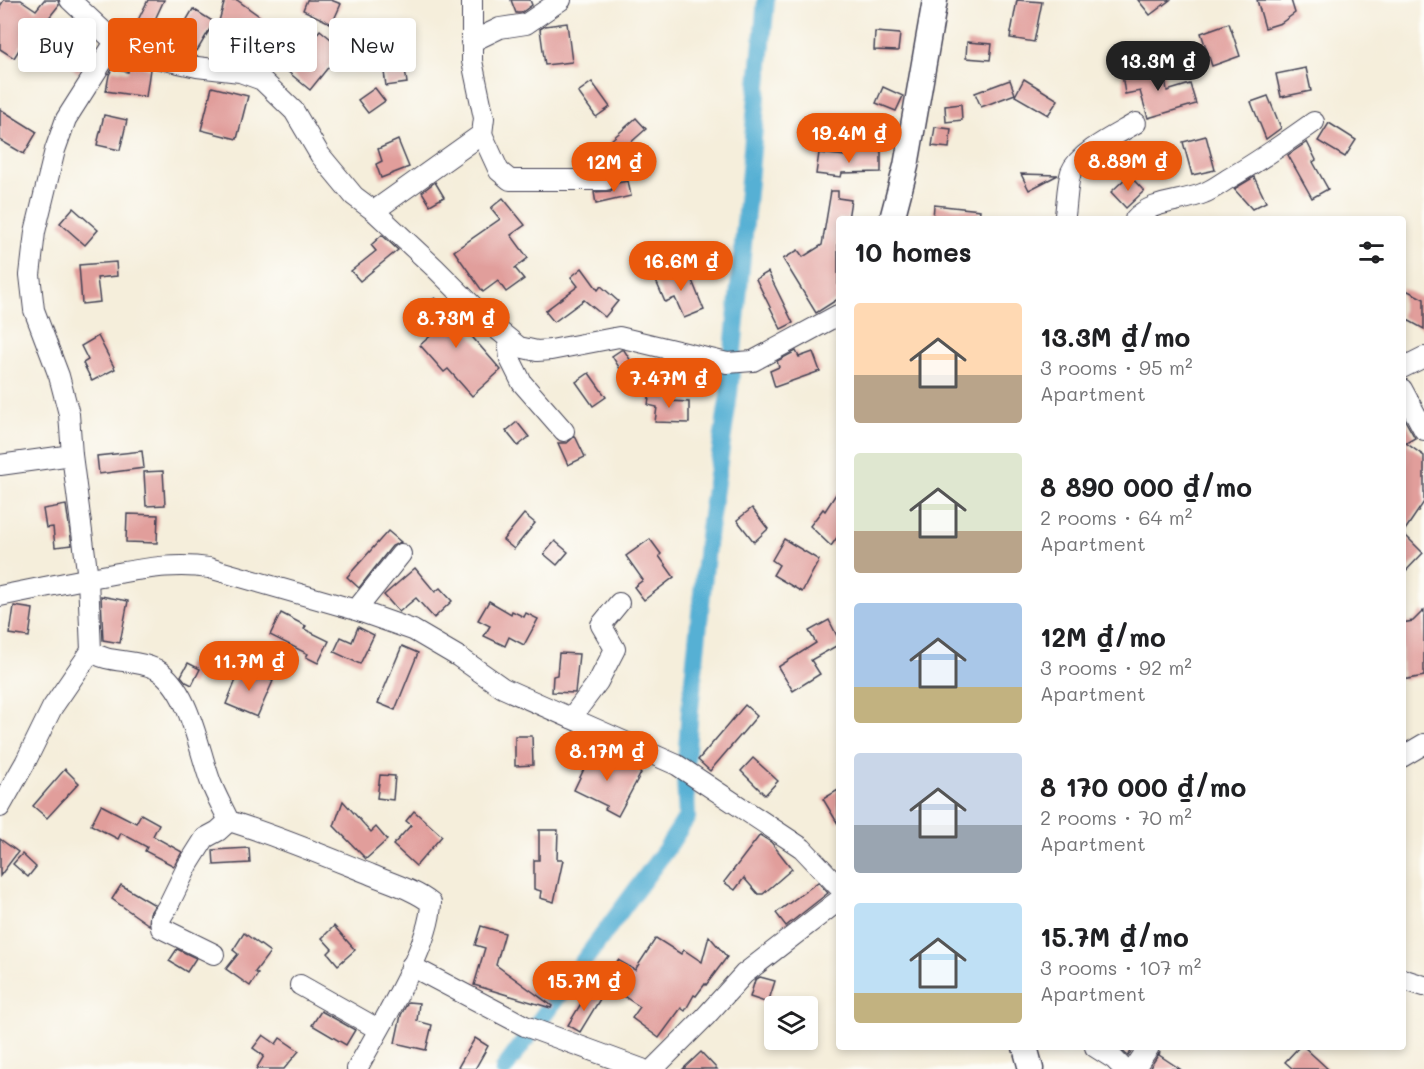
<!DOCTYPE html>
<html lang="en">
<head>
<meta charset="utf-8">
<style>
	body { margin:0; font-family:Mali,sans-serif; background:#f2f2f2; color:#202124; height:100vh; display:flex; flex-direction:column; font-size:22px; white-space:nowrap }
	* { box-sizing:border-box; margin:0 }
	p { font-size:20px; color:#757577 }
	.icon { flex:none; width:33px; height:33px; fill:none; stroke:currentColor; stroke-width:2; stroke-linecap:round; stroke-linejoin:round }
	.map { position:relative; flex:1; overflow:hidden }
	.details { position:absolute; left:836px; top:216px; width:570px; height:834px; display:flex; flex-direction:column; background:#fff; border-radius:6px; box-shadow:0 3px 9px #0003 }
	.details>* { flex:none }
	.guide { position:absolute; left:18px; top:18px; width:570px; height:54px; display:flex; gap:12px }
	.buttons { position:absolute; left:764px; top:996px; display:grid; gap:12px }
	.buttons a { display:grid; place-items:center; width:54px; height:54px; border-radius:6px; background:#fff; box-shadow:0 3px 9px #0003; font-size:30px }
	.price { position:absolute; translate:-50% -51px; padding:0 14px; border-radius:21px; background:#ea580c; color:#fff; font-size:20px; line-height:39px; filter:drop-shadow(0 2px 3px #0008) }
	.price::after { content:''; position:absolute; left:50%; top:36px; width:18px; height:14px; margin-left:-9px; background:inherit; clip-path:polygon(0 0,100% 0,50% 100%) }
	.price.selected { background:#222; color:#fff }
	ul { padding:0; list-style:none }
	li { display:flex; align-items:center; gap:18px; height:150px; padding:0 18px }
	li span { display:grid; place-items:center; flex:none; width:168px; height:120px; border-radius:6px; color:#555 }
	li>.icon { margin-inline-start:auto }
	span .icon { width:72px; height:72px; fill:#fffc; stroke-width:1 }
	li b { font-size:26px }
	h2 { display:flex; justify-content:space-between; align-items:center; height:72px; padding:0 18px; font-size:26px }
	.pill { padding:0 21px; border-radius:6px; background:#fff; box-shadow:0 3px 9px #0003; font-size:21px; line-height:54px }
	.pill.selected { background:#ea580c; color:#fff }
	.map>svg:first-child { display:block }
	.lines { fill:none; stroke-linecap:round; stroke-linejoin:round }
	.canal { stroke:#57b0d4; stroke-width:18 }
	.building { fill:#e19e9b }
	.minor-casing { stroke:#424153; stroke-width:22 }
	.tertiary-casing { stroke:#424153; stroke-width:27 }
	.minor { stroke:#fff; stroke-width:20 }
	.tertiary { stroke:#fff; stroke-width:24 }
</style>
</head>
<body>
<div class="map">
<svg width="1424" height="1069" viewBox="0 0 1424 1069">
	<rect width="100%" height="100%" fill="#fdfcf7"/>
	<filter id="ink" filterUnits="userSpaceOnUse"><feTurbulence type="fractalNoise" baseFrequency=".0167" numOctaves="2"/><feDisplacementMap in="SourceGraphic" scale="12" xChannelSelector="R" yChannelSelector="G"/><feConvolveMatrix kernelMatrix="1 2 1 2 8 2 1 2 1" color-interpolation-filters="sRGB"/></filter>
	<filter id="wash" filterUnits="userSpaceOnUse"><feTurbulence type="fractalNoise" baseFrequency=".008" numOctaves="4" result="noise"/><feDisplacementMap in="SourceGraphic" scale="24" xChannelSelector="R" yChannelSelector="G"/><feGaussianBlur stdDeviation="1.35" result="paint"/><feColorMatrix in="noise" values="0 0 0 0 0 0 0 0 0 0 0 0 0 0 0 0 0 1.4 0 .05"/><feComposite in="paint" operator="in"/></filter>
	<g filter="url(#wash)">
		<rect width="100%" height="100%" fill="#f5eedb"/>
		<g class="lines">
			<path class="canal" d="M504 1069 667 848 687 817 685 776 690 709 708 536 729 394 766 0"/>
		</g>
		<g id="blocks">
			<g class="building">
				<path d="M4 0H21L36 10 44 0H58L59 5 44 24 69 46 71 43 89 58 78 73 30 32 14 58 0 49V6Z"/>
				<path d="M148 0H164L152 26 138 20Z"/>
				<path d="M225 0H237L262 18 250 36 233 24 231 32 217 28Z"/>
				<path d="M307 0H331L341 4 332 24 303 10Z"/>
				<path d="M511 0H530L532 5 521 13H516Z"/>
				<path d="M1017 0 1042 2 1034 42 1010 38Z"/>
				<path d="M1138 0H1170L1150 15Z"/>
				<path d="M1257 0H1291L1295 13 1281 23 1265 28Z"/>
				<path d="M193 9 214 22 197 51 176 38Z"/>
				<path d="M567 23 572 62 545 65 540 29 545 26Z"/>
				<path d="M1229 23 1240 56 1212 66 1201 33Z"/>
				<path d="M320 30 343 49 310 90 287 71Z"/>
				<path d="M875 32 900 34 898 51 874 50Z"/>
				<path d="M967 42 992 44 990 60 966 58Z"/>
				<path d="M403 55 407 83 386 86 382 58Z"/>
				<path d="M130 61 150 69 146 97 106 91 109 75 112 69 128 72Z"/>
				<path d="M1164 68 1167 91 1190 84 1196 104 1148 118 1140 91 1125 94 1122 74Z"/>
				<path d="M1306 68 1311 91 1281 97 1276 74Z"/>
				<path d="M1024 79 1058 100 1048 115 1015 96Z"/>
				<path d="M1010 80 1015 94 981 107 975 93Z"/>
				<path d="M592 82 610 107 596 117 578 92Z"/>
				<path d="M212 87 248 96 237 139 201 130Z"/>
				<path d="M883 87 903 96 896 111 876 103Z"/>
				<path d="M375 88 385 101 368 113 358 100Z"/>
				<path d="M1268 96 1281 128 1266 139 1251 102Z"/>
				<path d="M961 104 962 120 946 122 945 106Z"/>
				<path d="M0 109 37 132 24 154 0 140Z"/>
				<path d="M104 115 127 120 120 150 97 145Z"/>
				<path d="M636 118 646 129 620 152 610 141Z"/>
				<path d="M1329 123 1356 140 1345 157 1318 141Z"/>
				<path d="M935 127 951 129 949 148 932 146Z"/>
				<path d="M1206 136 1215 170 1192 175 1183 142Z"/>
				<path d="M398 140 409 167 381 178 376 164 382 161 378 149Z"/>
				<path d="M1307 142 1316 160 1313 162 1328 189 1312 198 1288 155Z"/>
				<path d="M854 151H881V172L842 173 841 177 816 174 819 153 854 157Z"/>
				<path d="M1021 174 1058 175 1029 190Z"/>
				<path d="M1129 175 1144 191 1126 208 1111 192Z"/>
				<path d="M1254 177 1266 202 1252 209 1234 189Z"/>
				<path d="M628 181 631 196 596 204 594 192 611 191 617 183Z"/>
				<path d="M435 182 444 197 430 205 422 192Z"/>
				<path d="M831 191H838V198L851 200 848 219H838V299L816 313 783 259 798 250 803 257 822 245Z"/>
				<path d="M503 198 525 225 511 235 528 258 515 268 524 279 506 292 498 281 483 292 454 251 500 219 491 208Z"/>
				<path d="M934 205 980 210 979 219H933Z"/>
				<path d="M73 208 98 230 85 245 60 223Z"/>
				<path d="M382 235 398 250 360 281 351 271 376 251 371 245Z"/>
				<path d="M116 262 117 276 97 278 100 302 82 304 79 265Z"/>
				<path d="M582 268 598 290 601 286 618 301 605 317 584 300 554 322 545 311 578 286 571 277Z"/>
				<path d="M687 268 704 310 684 318 675 298 665 302 656 281Z"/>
				<path d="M768 272 793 323 781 329 756 279Z"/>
				<path d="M1402 288 1424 299V329L1402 317Z"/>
				<path d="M435 298 457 325 460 323 501 370 472 396 448 369 444 372 420 345 435 332 413 312Z"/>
				<path d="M98 336 115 369 92 381 83 363 88 360 81 346Z"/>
				<path d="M621 350H624L638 372 630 377H625L612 356Z"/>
				<path d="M796 351 799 357 813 352 820 371 775 387 770 371 779 367 777 361Z"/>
				<path d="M589 373 606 397 593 406 576 382Z"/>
				<path d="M650 391 669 393 668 401 689 402V423L655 422 657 407 648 405Z"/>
				<path d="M1402 415 1415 438 1406 443 1424 456V502L1403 533 1423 553 1402 575Z"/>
				<path d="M517 422 529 437 518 446 506 431Z"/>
				<path d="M575 436 585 457 568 465 558 443H567Z"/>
				<path d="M142 451 144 468 99 474 97 456Z"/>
				<path d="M163 471 165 505 146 506 144 472Z"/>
				<path d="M838 491V536L831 546 810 526 823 509 825 511Z"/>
				<path d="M66 505 72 545 55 547 53 527 46 528 43 509Z"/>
				<path d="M752 508 768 529 754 542 737 520Z"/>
				<path d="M127 514 158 515 157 543 126 542Z"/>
				<path d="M524 514 535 523 514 549 503 540Z"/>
				<path d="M388 531 401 542 392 546 359 588 347 577Z"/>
				<path d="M650 539 661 554 659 556 674 577 644 600 634 587 643 580 626 556Z"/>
				<path d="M784 539 819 560 802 592 773 575 779 565 772 560Z"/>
				<path d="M555 541 568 552 557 565 544 554Z"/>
				<path d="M415 568 435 592 440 588 452 601 434 618 416 598 399 612 384 595Z"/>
				<path d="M101 596 128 601 120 643 103 640Z"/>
				<path d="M489 601 511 614 512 611 524 617 526 613 538 619 524 645 509 637 505 646 484 636 490 626 478 620Z"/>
				<path d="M14 606 33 609 29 637 10 634Z"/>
				<path d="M1424 610V676L1402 680V623L1413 621Z"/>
				<path d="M281 613 306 626 304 629 329 641 318 663 306 657 308 654 270 635Z"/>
				<path d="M829 620 838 638V645L811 660 820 674 793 691 778 667 816 643 809 631Z"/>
				<path d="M358 627 374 635 360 664 334 652 341 637 352 642Z"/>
				<path d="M402 646 418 653 395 710 378 703Z"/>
				<path d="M559 653 579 654 575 693 552 692 553 676 557 675Z"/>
				<path d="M188 663 200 669 192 685 186 682 181 676Z"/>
				<path d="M241 668 273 681 257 717 226 704Z"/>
				<path d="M745 705 757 716 710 771 698 760Z"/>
				<path d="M515 736H532L533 765 515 766Z"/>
				<path d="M593 750 605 756 606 754 641 773 618 816 605 809 607 806 574 790Z"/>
				<path d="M753 758 778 781 765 795 741 771Z"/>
				<path d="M65 769 79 783 47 818 33 806Z"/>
				<path d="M380 775 395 776 393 800 377 798Z"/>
				<path d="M838 790V824L823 799Z"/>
				<path d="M343 801 371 832 376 827 387 840 366 859 334 826Z"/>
				<path d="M101 805 136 823 141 814 159 824 153 836 182 852 174 866 145 851 147 847 121 833 118 839 91 825Z"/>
				<path d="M414 811 442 836 416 866 393 845 411 825 406 821Z"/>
				<path d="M539 830H558L557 860H563L554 902 540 898 541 891 534 889V860H539Z"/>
				<path d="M760 835 771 842 792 869 763 894H758L744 878 735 890 724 882Z"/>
				<path d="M0 839 18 852 0 876Z"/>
				<path d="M249 848 250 863 214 865 213 850Z"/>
				<path d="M22 854 36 867 28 877 13 864Z"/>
				<path d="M818 882 828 893 786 926 776 913Z"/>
				<path d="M121 885 155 905 150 913 149 925 112 899Z"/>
				<path d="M334 926 355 950 338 965 328 953 332 949 322 938Z"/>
				<path d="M481 926 505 933 496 965 552 1006 551 1008 474 985 485 948 475 945Z"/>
				<path d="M244 933 270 952 255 972 258 974 250 986 226 969 238 954 233 950Z"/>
				<path d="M709 936 727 957 706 985 705 984 696 996 694 995 685 1011 681 1008 659 1038 632 1018 640 1007 604 983 618 960 635 970 656 938 681 954 684 950 702 962Z"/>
				<path d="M177 949 196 958 187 972 169 961Z"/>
				<path d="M760 977 775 981 768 1003 750 997 755 980Z"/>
				<path d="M588 992 600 999 580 1032 568 1025Z"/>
				<path d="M408 1002 419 1003 417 1021 432 1025 426 1050 395 1043 401 1015Z"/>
				<path d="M321 1011 355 1030 346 1045 312 1025Z"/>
				<path d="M263 1035 276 1044 280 1038 299 1051 284 1069H256L264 1056 253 1048Z"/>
				<path d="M475 1038 488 1046 475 1069H457Z"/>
				<path d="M1118 1047H1134L1128 1056Z"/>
				<path d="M1299 1047H1304L1328 1069H1293L1285 1062Z"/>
				<path d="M701 1052 717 1069H683Z"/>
				<path d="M1160 1052 1159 1055 1180 1069H1149Z"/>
			</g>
		</g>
	</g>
	<g filter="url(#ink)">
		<use href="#blocks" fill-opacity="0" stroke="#424153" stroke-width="1.5"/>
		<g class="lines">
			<g class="minor-casing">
				<g id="minor">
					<path d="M70 0 115 42 151 57 197 67 240 72 262 80 294 111 320 155 354 196 374 211 435 268 493 326 519 347 537 351 551 350 619 337 727 363 753 361 838 315"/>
					<path d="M115 42 66 119 55 150 35 232 30 275 34 310 59 376 69 414 72 455 88 578 91 651C107 664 134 658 156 669 190 689 198 749 211 783 216 796 223 808 229 821 278 836 325 856 372 875 391 883 415 890 431 903 430 948 379 1028 357 1069"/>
					<path d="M471 42 500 28 526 24 561 0"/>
					<path d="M482 134 499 171 510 180H606"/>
					<path d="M374 211 482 134 484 118 472 61V0"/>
					<path d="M1065 215C1067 201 1067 185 1071 172 1079 152 1118 134 1136 123"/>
					<path d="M1135 219C1152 200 1181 203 1204 193 1212 190 1220 184 1228 179 1258 162 1286 142 1314 122"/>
					<path d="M508 339 510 359 522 383 564 431"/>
					<path d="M1402 368 1424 357"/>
					<path d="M1402 389 1424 430"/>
					<path d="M0 465 72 455"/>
					<path d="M0 596C39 588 78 580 118 573 149 568 177 563 209 568L356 610 413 630 459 657 503 688 677 765 802 848 838 886"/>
					<path d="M356 610 401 554"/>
					<path d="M571 718 598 682 615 649 601 625 619 603"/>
					<path d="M1402 757 1424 744"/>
					<path d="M0 807 25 763 52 708 91 651"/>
					<path d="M214 954 161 928 160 919 168 906 188 865 205 838 218 831 229 821"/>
					<path d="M411 966 525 1026 642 1069"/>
					<path d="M1402 979 1424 986"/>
					<path d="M300 985 378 1029"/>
					<path d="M1095 1047 1114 1059 1124 1069"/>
					<path d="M653 1069 705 1017 744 974 838 901"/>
					<path d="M1134 1069 1149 1047"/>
				</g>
			</g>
			<g class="tertiary-casing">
				<g id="tertiary">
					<path d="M892 219 906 166 935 0"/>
					<path d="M1025 1047 1031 1069"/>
				</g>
			</g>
			<use href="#minor" class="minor"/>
			<use href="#tertiary" class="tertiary"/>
		</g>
	</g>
</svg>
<div class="buttons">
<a><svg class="icon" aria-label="layers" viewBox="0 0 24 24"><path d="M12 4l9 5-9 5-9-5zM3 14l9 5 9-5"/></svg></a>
</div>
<b class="price selected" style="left:1158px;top:92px">13.3M ₫</b>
<b class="price" style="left:849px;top:164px">19.4M ₫</b>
<b class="price" style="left:1128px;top:192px">8.89M ₫</b>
<b class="price" style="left:614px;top:193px">12M ₫</b>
<b class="price" style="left:681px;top:292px">16.6M ₫</b>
<b class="price" style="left:456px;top:349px">8.73M ₫</b>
<b class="price" style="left:669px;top:409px">7.47M ₫</b>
<b class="price" style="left:249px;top:692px">11.7M ₫</b>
<b class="price" style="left:607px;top:782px">8.17M ₫</b>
<b class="price" style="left:584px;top:1012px">15.7M ₫</b>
<div class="guide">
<a class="pill">Buy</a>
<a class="pill selected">Rent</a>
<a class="pill">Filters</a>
<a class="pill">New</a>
</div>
<section class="details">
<h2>10 homes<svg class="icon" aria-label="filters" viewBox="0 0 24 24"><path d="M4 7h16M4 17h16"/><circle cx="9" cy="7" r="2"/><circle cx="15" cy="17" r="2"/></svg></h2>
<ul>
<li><span style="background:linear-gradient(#ffd9b3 60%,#b9a48a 0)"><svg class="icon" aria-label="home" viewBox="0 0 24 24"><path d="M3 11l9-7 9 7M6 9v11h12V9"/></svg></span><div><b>13.3M ₫/mo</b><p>3 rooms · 95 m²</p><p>Apartment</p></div></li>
<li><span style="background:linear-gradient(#dfe7d0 65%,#b9a48a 0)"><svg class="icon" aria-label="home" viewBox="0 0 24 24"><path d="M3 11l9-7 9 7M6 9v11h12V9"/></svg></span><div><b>8 890 000 ₫/mo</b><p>2 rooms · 64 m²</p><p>Apartment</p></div></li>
<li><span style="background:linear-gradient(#a9c7e8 70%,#c2b280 0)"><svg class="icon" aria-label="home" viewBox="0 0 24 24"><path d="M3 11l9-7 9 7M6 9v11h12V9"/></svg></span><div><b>12M ₫/mo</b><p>3 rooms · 92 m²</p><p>Apartment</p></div></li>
<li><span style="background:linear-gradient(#c9d6e8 60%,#9aa5b1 0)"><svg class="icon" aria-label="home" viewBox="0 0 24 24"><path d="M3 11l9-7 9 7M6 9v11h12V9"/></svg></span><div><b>8 170 000 ₫/mo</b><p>2 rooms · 70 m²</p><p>Apartment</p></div></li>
<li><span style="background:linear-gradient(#bfe0f5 75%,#c2b280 0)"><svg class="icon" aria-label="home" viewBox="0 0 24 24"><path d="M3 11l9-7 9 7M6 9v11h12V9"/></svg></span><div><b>15.7M ₫/mo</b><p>3 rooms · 107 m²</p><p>Apartment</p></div></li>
</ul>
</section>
</div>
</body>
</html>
